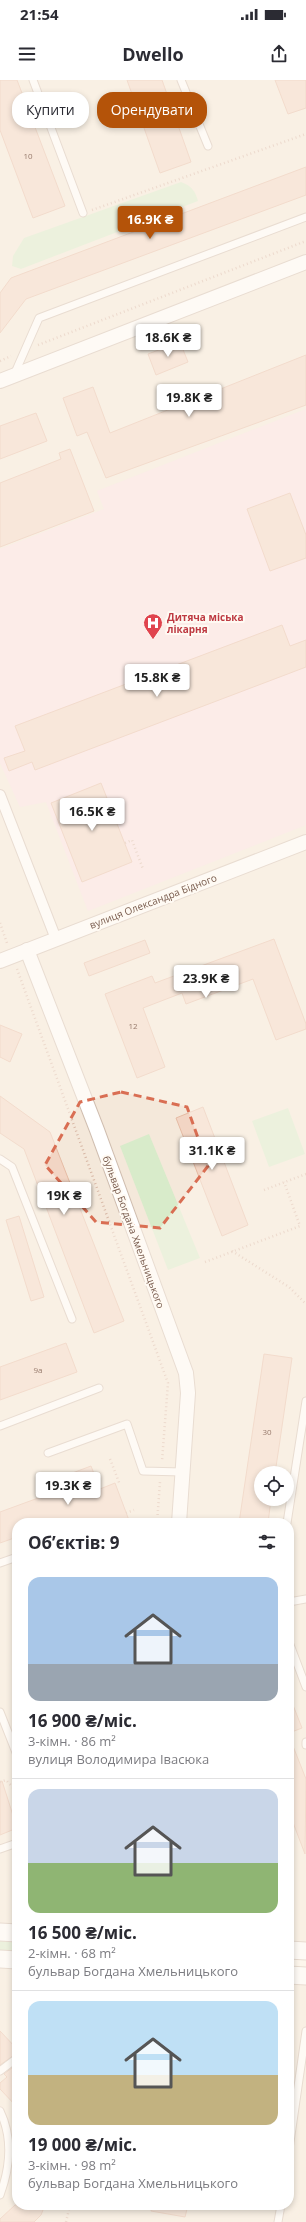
<!DOCTYPE html>
<html lang="uk">
<head>
<meta charset="utf-8">
<style>
	body { margin:0; font-family:"Open Sans",sans-serif; background:#f7f7f7; color:#2b2b33; height:100vh; display:flex; flex-direction:column; font-size:15px; white-space:nowrap }
	* { box-sizing:border-box; margin:0 }
	p { font-size:13px; color:#7c7c81 }
	.icon { flex:none; width:22px; height:22px; fill:none; stroke:currentColor; stroke-width:2; stroke-linecap:round; stroke-linejoin:round }
	.map { position:relative; flex:1; overflow:hidden }
	.panel { position:absolute; left:12px; top:1438px; width:282px; height:692px; display:flex; flex-direction:column; background:#fff; border-radius:16px; box-shadow:0 2px 6px #0003 }
	.panel>* { flex:none }
	.top-card { position:absolute; left:12px; top:12px; width:282px; height:36px; display:flex; gap:8px }
	.tools { position:absolute; left:254px; top:1386px; display:grid; gap:8px }
	.tools a { display:grid; place-items:center; width:40px; height:40px; border-radius:50%; background:#fff; box-shadow:0 2px 6px #0003; font-size:20px }
	.price { position:absolute; translate:-50% -34px; padding:0 9px; border-radius:4px; background:#fff; color:#222; font-size:13px; line-height:26px; filter:drop-shadow(0 1px 2px #0008) }
	.price::after { content:''; position:absolute; left:50%; top:24px; width:12px; height:9px; margin-left:-6px; background:inherit; clip-path:polygon(0 0,100% 0,50% 100%) }
	.price.active { background:#b45309; color:#fff }
	ul { padding:0; list-style:none }
	li { display:grid; align-content:center; gap:8px; height:212px; padding:0 16px }
	li+li { border-top:1px solid #e1e1e2 }
	li span { display:grid; place-items:center; height:124px; border-radius:12px; color:#555 }
	li>.icon { margin-inline-start:auto }
	span .icon { width:72px; height:72px; fill:#fffc; stroke-width:1 }
	li b { font-size:17px }
	h2 { display:flex; justify-content:space-between; align-items:center; height:48px; padding:0 16px; font-size:17px }
	.tag { padding:0 14px; border-radius:16px; background:#fff; box-shadow:0 2px 6px #0003; font-size:14px; line-height:36px }
	.tag.active { background:#b45309; color:#fff }
	.status { display:flex; justify-content:space-between; align-items:center; height:28px; padding:0 20px; background:#fff; direction:ltr }
	.status svg { height:11px; fill:currentColor }
	header { display:flex; justify-content:space-between; align-items:center; height:52px; padding:0 16px; background:#fff; font-size:18px; font-weight:700 }
	.map>svg:first-child { display:block }
	.residential { fill:#f4e8da; fill-rule:evenodd }
	.medical { fill:#fadfe3 }
	.green { fill:#d8ebca }
	.building { fill:#f2d5c4; stroke:#e5bba4 }
	.lines { fill:none; stroke-linecap:round; stroke-linejoin:round }
	.service-casing { stroke:#d0beb0; stroke-width:9 }
	.pedestrian-casing { stroke:#d0beb0; stroke-width:12 }
	.minor-casing { stroke:#d0beb0; stroke-width:16 }
	.tertiary-casing { stroke:#d0beb0; stroke-width:19 }
	.path { stroke:#d8b8a6; stroke-width:2.5; stroke-dasharray:1 3; stroke-linecap:butt }
	.service { stroke:#fff; stroke-width:7 }
	.pedestrian { stroke:#fff; stroke-width:10 }
	.minor { stroke:#fff; stroke-width:14 }
	.tertiary { stroke:#fff; stroke-width:17 }
	.marked { fill:none; stroke:#d96e53; stroke-width:3; stroke-dasharray:8 5; stroke-linejoin:round }
	.labels { text-anchor:middle; stroke-width:4; stroke-linejoin:round; paint-order:stroke }
	.number-label { font-size:8px; fill:#977a6c }
	.health-label { font-size:10px; font-weight:bold; fill:#be3a42; stroke:#fffaf3; text-anchor:start }
	.street-label { font-size:10px; fill:#795c4e; stroke:#fffaf3 }
</style>
</head>
<body>
<div class="status"><b>21:54</b><svg viewBox="0 0 49 12"><path d="M0 12V9h3v3zM5 12V6h3v6zM10 12V3h3v9zM15 12V0h3v12zM26 1h20v11H26zM47 4h2v5h-2z"/></svg></div>
<header><svg class="icon" aria-label="menu" viewBox="0 0 24 24"><path d="M4 6h16M4 12h16M4 18h16"/></svg>Dwello<svg class="icon" aria-label="share" viewBox="0 0 24 24"><path d="M12 15V3M7 8l5-5 5 5M5 13v7h14v-7"/></svg></header>
<div class="map">
<svg width="306" height="2142" viewBox="0 0 306 2142">
	<rect width="100%" height="100%" fill="#fdf6ec"/>
	<g class="residential">
		<path d="M0 0H306V1866L289 1864V1443H17V1848L0 1847ZM261 1393H287V1419H261Z"/>
		<path d="M0 1888 17 1889V2125H289V1904L306 1905V2142H0Z"/>
	</g>
	<path class="medical" d="M306 329V745L88 831 46 722 20 727 0 683V469L104 429 97 411Z"/>
	<g class="green">
		<path d="M181 102C191 106 195 110 198 121L21 189 12 186 13 176 24 158Z"/>
		<path d="M288 1028 305 1074 269 1087 252 1041Z"/>
		<path d="M149 1054 200 1178 168 1190 120 1066Z"/>
		<path d="M0 1860 17 1861V1872L0 1871Z"/>
	</g>
	<g class="building">
		<path d="M0 0H17L65 126 33 138 0 50Z"/>
		<path d="M127 0H162L191 82 160 93Z"/>
		<path d="M275 0H306V28L288 34Z"/>
		<path d="M306 87V115L26 219 0 253V213L11 198Z"/>
		<path d="M180 262 188 282 156 295 148 274Z"/>
		<path d="M306 275V325L106 398 87 352 77 356 63 318 93 307 110 353Z"/>
		<path d="M36 333 47 361 0 379V346Z"/>
		<path d="M70 369 94 431 0 467V403L61 379 59 373Z"/>
		<path d="M290 413 306 455V478L270 491 247 429Z"/>
		<path d="M282 545 290 566 306 560V587L35 690 32 682 9 691 4 678 25 671 15 646Z"/>
		<path d="M101 703 132 782 82 802 51 723Z"/>
		<path d="M274 859 306 944V949L276 960 253 899 186 924 182 913 143 928 165 987 137 998 105 914 152 896 155 903Z"/>
		<path d="M145 860 150 873 89 896 84 883Z"/>
		<path d="M0 945 22 954 10 982 0 977Z"/>
		<path d="M0 1016 50 1052 124 1241 94 1253 24 1069 0 1053Z"/>
		<path d="M203 1027 248 1145 222 1156 176 1038Z"/>
		<path d="M19 1136 44 1217 31 1221 6 1140Z"/>
		<path d="M66 1263 77 1292 0 1320V1287Z"/>
		<path d="M264 1274 292 1278 279 1367 275 1393H261V1419H271L268 1443H239Z"/>
		<path d="M91 1386 100 1409 115 1403 130 1443H17V1457L0 1463V1432L71 1406 67 1395Z"/>
		<path d="M289 1615 302 1648 289 1653Z"/>
		<path d="M289 1656 306 1699 305 1774 289 1732Z"/>
		<path d="M2 1701 17 1748 0 1755V1702Z"/>
		<path d="M0 1951 17 1969V1973L0 1985Z"/>
		<path d="M17 1984V2027L0 2009V2003L7 1997 4 1994Z"/>
		<path d="M15 2125H45L41 2135 34 2142H0V2139Z"/>
		<path d="M152 2125H188L185 2137 151 2131Z"/>
	</g>
	<g class="lines">
		<g class="service-casing">
			<g id="service">
				<path d="M33 0 83 133"/>
				<path d="M181 0 208 66"/>
				<path d="M14 295 39 238 306 137"/>
				<path d="M0 1079 12 1087 72 1239"/>
				<path d="M0 1346 99 1308"/>
				<path d="M48 1373 127 1344 143 1391 182 1392"/>
				<path d="M287 1443 306 1321"/>
				<path d="M0 1483 17 1477"/>
				<path d="M289 1522 306 1519"/>
				<path d="M289 1562 306 1607"/>
				<path d="M0 1632 17 1675"/>
				<path d="M306 1662V1665"/>
				<path d="M0 1769 17 1763"/>
				<path d="M0 1991 17 1978"/>
				<path d="M0 2031C13 2058 10 2088 0 2115"/>
				<path d="M289 2069 306 1951"/>
				<path d="M278 2142 281 2125"/>
			</g>
		</g>
		<g class="pedestrian-casing">
			<path id="pedestrian" d="M0 715 56 859"/>
		</g>
		<g class="minor-casing">
			<g id="minor">
				<path d="M0 301 306 182"/>
				<path d="M27 870 97 1050 186 1293 188 1313 179 1443"/>
				<path d="M0 881 306 762"/>
			</g>
		</g>
		<g class="tertiary-casing">
			<g id="tertiary">
				<path d="M0 1852 17 1853"/>
				<path d="M289 1870 306 1871"/>
				<path d="M0 1879 17 1880"/>
				<path d="M289 1895 306 1896"/>
			</g>
		</g>
		<g class="path">
			<path d="M92 130 306 54"/>
			<path d="M38 265 306 161"/>
			<path d="M0 281 11 276"/>
			<path d="M125 763 132 760 143 789"/>
			<path d="M0 843 7 863"/>
			<path d="M17 889 168 1303 162 1381"/>
			<path d="M264 1110 306 1094"/>
			<path d="M232 1171 289 1207 306 1224"/>
			<path d="M205 1182 300 1146 284 1102"/>
			<path d="M110 1379 120 1405"/>
			<path d="M126 1433 134 1430"/>
			<path d="M157 1443 160 1402"/>
			<path d="M0 1702 6 1700 17 1712"/>
			<path d="M289 1781V1782"/>
			<path d="M66 2142 70 2125"/>
		</g>
		<use href="#service" class="service"/>
		<use href="#pedestrian" class="pedestrian"/>
		<use href="#minor" class="minor"/>
		<use href="#tertiary" class="tertiary"/>
	</g>
	<path d="M0 0H306V2142H0ZM121 1012 187 1027 208 1086 160 1148 96 1142 45 1085 80 1022Z" fill="#fdf6ec" fill-opacity=".55" fill-rule="evenodd"/>
	<path class="marked" d="M121 1012 187 1027 208 1086 160 1148 96 1142 45 1085 80 1022Z"/>
	<defs>
		<g id="hospital-pin" transform="scale(1)"><path d="M0 17L-7.5 6A9.5 9.5 0 1 1 7.5 6Z" fill="#e0444e" stroke="#fffaf3"/><path d="M-5-5h3v3.5h4V-5h3V5h-3V1.5h-4V5h-3Z" fill="#fff"/></g>
	</defs>
	<g fill-rule="evenodd">
		<use href="#hospital-pin" x="153" y="543"/>
	</g>
	<g class="labels">
		<g class="number-label">
			<text x="28" y="79">10</text>
			<text x="133" y="949">12</text>
			<text x="38" y="1293">9а</text>
			<text x="267" y="1355">30</text>
		</g>
		<g class="health-label">
			<text x="167" y="541">Дитяча міська<tspan x="167" dy="12">лікарня</tspan></text>
		</g>
		<g class="street-label">
			<text transform="translate(153 821) rotate(-21)" y="4">вулиця Олександра Бідного</text>
			<text transform="translate(134 1152) rotate(70)" y="4">бульвар Богдана Хмельницького</text>
		</g>
	</g>
</svg>
<div class="tools">
<a><svg class="icon" aria-label="locate" viewBox="0 0 24 24"><circle cx="12" cy="12" r="6"/><path d="M12 2v4M12 18v4M2 12h4M18 12h4"/></svg></a>
</div>
<b class="price active" style="left:150px;top:160px">16.9K ₴</b>
<b class="price" style="left:168px;top:278px">18.6K ₴</b>
<b class="price" style="left:189px;top:338px">19.8K ₴</b>
<b class="price" style="left:157px;top:618px">15.8K ₴</b>
<b class="price" style="left:92px;top:752px">16.5K ₴</b>
<b class="price" style="left:206px;top:919px">23.9K ₴</b>
<b class="price" style="left:212px;top:1091px">31.1K ₴</b>
<b class="price" style="left:64px;top:1136px">19K ₴</b>
<b class="price" style="left:68px;top:1426px">19.3K ₴</b>
<div class="top-card">
<a class="tag">Купити</a>
<a class="tag active">Орендувати</a>
</div>
<section class="panel">
<h2>Об’єктів: 9<svg class="icon" aria-label="filters" viewBox="0 0 24 24"><path d="M4 7h16M4 17h16"/><circle cx="9" cy="7" r="2"/><circle cx="15" cy="17" r="2"/></svg></h2>
<ul>
<li><span style="background:linear-gradient(#a9c7e8 70%,#9aa5b1 0)"><svg class="icon" aria-label="home" viewBox="0 0 24 24"><path d="M3 11l9-7 9 7M6 9v11h12V9"/></svg></span><div><b>16 900 ₴/міс.</b><p>3-кімн. · 86 m²</p><p>вулиця Володимира Івасюка</p></div></li>
<li><span style="background:linear-gradient(#c9d6e8 60%,#8fb573 0)"><svg class="icon" aria-label="home" viewBox="0 0 24 24"><path d="M3 11l9-7 9 7M6 9v11h12V9"/></svg></span><div><b>16 500 ₴/міс.</b><p>2-кімн. · 68 m²</p><p>бульвар Богдана Хмельницького</p></div></li>
<li><span style="background:linear-gradient(#bfe0f5 60%,#c2b280 0)"><svg class="icon" aria-label="home" viewBox="0 0 24 24"><path d="M3 11l9-7 9 7M6 9v11h12V9"/></svg></span><div><b>19 000 ₴/міс.</b><p>3-кімн. · 98 m²</p><p>бульвар Богдана Хмельницького</p></div></li>
</ul>
</section>
</div>
</body>
</html>
